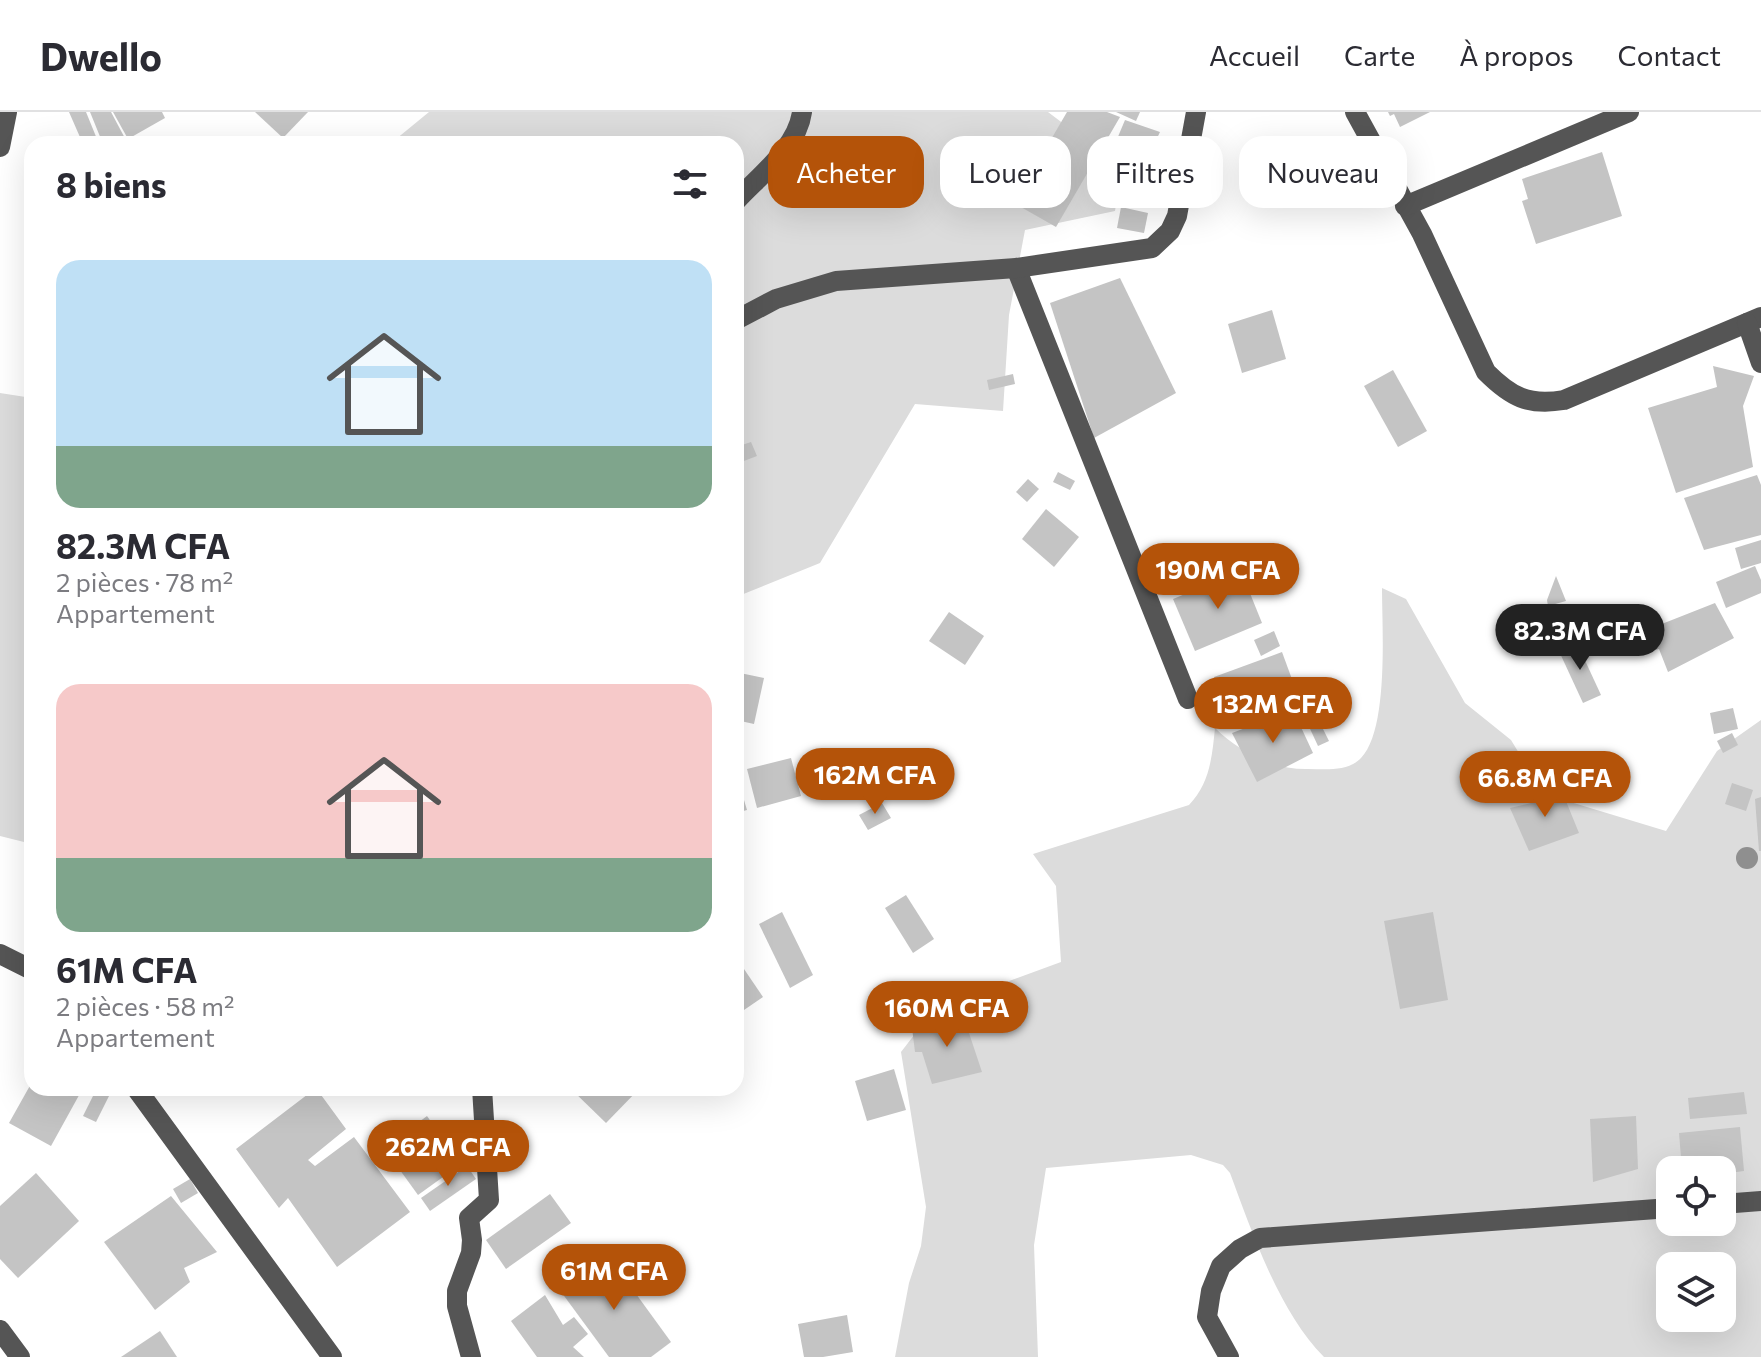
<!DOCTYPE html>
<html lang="fr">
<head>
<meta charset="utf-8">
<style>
	body { margin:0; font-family:Commissioner,sans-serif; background:#f7f7f7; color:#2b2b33; height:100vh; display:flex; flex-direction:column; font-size:30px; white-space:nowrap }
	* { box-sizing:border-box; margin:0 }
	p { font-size:26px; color:#7c7c81 }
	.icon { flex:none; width:44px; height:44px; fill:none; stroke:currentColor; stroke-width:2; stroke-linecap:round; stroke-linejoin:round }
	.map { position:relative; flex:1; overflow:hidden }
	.drawer { position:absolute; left:24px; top:24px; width:720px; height:960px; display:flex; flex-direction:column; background:#fff; border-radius:24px; box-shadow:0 8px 32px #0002 }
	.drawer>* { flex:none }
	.top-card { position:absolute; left:768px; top:24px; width:760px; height:72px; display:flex; gap:16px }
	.buttons { position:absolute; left:1656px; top:1044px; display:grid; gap:16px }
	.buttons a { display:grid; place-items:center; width:80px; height:80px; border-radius:16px; background:#fff; box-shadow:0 8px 32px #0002; font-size:40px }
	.price { position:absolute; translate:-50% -68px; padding:0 18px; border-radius:28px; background:#b45309; color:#fff; font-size:26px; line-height:52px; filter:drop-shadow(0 2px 4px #0008) }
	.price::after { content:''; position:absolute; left:50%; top:48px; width:24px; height:18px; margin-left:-12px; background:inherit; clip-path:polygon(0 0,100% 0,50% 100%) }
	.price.on { background:#222; color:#fff }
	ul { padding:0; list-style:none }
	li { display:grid; align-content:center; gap:16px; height:424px; padding:0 32px }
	li span { display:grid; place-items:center; height:248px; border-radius:24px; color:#555 }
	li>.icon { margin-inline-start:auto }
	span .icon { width:144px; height:144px; fill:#fffc; stroke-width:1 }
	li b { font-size:34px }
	h2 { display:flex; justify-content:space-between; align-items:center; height:96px; padding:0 32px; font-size:34px }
	.pill { padding:0 28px; border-radius:24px; background:#fff; box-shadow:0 8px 32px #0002; font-size:28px; line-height:72px }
	.pill.on { background:#b45309; color:#fff }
	header { display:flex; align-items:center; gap:48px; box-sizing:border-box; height:112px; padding:0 40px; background:#fff; border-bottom:2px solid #e1e1e2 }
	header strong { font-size:38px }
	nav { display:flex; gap:44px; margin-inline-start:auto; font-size:28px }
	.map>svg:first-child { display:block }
	.green { fill:#dcdcdc; fill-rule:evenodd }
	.building { fill:#c4c4c4 }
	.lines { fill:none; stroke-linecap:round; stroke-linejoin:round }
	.minor { stroke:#555; stroke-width:20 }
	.tree { fill:#8f8f8f }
</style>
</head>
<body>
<header>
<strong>Dwello</strong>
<nav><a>Accueil</a><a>Carte</a><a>À propos</a><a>Contact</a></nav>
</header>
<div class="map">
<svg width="1761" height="1245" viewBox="0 0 1761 1245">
	<rect width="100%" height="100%" fill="#fff"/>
	<g class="green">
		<path d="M429 0H1048L1122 56 1115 99 1025 118 1009 203 1003 299 915 292 820 451 736 485V32H390Z"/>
		<path d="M0 281 32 286V744L28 731 0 724Z"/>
		<path d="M1382 476 1406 487 1465 591 1511 628 1544 682 1666 719 1717 639 1761 608V1245H1324C1279 1200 1252 1120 1230 1061L1223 1053 1191 1043 1046 1056 1034 1133 1038 1245H895L909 1171 921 1134 926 1095 901 940 935 896 1061 850 1056 774 1033 742 1189 693C1210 671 1212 645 1215 616 1238 639 1274 658 1308 657 1326 657 1348 660 1361 646 1389 617 1382 516 1382 476ZM1670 1058H1722V1110H1670ZM1670 1154H1722V1206H1670Z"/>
	</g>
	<g class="building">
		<path d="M69 0H86L99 32H83Z"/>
		<path d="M90 0H111L128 32H103Z"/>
		<path d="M113 0H162L165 6 128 27Z"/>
		<path d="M255 0H308L283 26Z"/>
		<path d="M1067 0H1107L1120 5 1056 115 1014 91Z"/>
		<path d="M1116 0H1140L1136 9Z"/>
		<path d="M1388 0H1430L1400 15 1394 2 1390 4Z"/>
		<path d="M1125 8 1160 20 1147 47 1131 41 1127 45 1112 39Z"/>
		<path d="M1602 40 1622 104 1536 132 1522 89 1528 87 1522 67Z"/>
		<path d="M1121 95 1148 101 1144 121 1117 116Z"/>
		<path d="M1120 166 1176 281 1094 326 1050 191Z"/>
		<path d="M1272 198 1286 247 1242 261 1228 212Z"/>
		<path d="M1713 254 1754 264 1743 294 1753 355 1676 381 1648 296 1717 275Z"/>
		<path d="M1393 258 1427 319 1398 335 1364 274Z"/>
		<path d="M1013 262 1015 272 989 278 987 268Z"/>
		<path d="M751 330 757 344 736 352V335Z"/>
		<path d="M1058 360 1075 369 1070 378 1053 370Z"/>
		<path d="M1757 363 1761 373V423L1704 438 1684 386Z"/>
		<path d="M1028 367 1039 377 1027 390 1016 380Z"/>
		<path d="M1046 397 1079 425 1054 455 1022 427Z"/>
		<path d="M1761 428V451L1741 457 1735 436Z"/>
		<path d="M1755 454 1761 468V481L1726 496 1716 470Z"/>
		<path d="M1241 459 1262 511 1195 539 1173 487Z"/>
		<path d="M1556 464 1566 489 1548 494 1547 488Z"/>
		<path d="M1715 491 1734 526 1668 560 1659 537 1655 538 1644 519Z"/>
		<path d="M1563 493 1572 520 1554 527 1544 499Z"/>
		<path d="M949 500 984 524 965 553 929 529Z"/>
		<path d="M1274 519 1280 534 1261 544 1254 528Z"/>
		<path d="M1576 529 1601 583 1583 591 1558 537Z"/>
		<path d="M1282 540 1300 589 1232 614 1214 565Z"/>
		<path d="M740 561 764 566 754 612 736 608V578Z"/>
		<path d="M1733 596 1738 617 1714 622 1710 601Z"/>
		<path d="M1293 598 1313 641 1257 670 1232 621Z"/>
		<path d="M1315 601 1329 629 1318 634 1305 606Z"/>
		<path d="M1732 621 1738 633 1723 641 1717 629Z"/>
		<path d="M791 646 801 684 757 696 747 657Z"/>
		<path d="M736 661 747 698 736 701Z"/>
		<path d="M1732 671 1753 678 1746 699 1725 692Z"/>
		<path d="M1559 672 1579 721 1529 739 1510 696 1531 691 1532 682Z"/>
		<path d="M1761 685V739H1759L1755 687Z"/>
		<path d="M882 691 891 706 868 718 859 703Z"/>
		<path d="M906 783 934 827 913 841 885 796Z"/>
		<path d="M782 800 813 863 790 876 759 812Z"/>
		<path d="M1433 800 1448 888 1400 897 1384 809Z"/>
		<path d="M744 857 763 885 744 898 736 886V863Z"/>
		<path d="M963 903 982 960 932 972 922 940H915L912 916Z"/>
		<path d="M894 957 906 998 867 1009 855 969Z"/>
		<path d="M32 970V976H83L51 1034 9 1011Z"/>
		<path d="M316 976 346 1017 308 1048 315 1054 354 1025 410 1100 337 1155 288 1086 279 1096 236 1037Z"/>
		<path d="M570 976H640L606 1011Z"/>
		<path d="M96 978 109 984 96 1010 83 1004Z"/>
		<path d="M1744 980 1747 1002 1690 1007 1688 986Z"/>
		<path d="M427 1004 461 1052 418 1083 384 1036Z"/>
		<path d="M1636 1004 1638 1057 1593 1070 1590 1007Z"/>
		<path d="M1740 1015 1744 1059 1722 1062V1058H1682L1679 1021Z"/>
		<path d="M470 1019 480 1040 472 1045 461 1024Z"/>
		<path d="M467 1054 476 1067 430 1099 421 1086Z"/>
		<path d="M36 1061 79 1109 18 1166 0 1147V1094Z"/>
		<path d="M190 1067 198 1081 181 1091 173 1077Z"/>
		<path d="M550 1082 571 1111 506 1157 486 1128Z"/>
		<path d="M171 1084 217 1140 184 1156 190 1170 155 1198 104 1130Z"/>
		<path d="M607 1142 671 1230 651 1245H609L559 1177Z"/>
		<path d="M545 1183 563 1213 574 1205 588 1222 573 1235 584 1245H537L511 1209Z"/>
		<path d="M847 1203 853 1240 823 1245H804L798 1212Z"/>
		<path d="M160 1219 177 1245H121Z"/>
	</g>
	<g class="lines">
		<g class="minor">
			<path d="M1355 0 1422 122 1486 260C1511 285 1528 294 1564 288L1761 205"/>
			<path d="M0 35 7 0"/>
			<path d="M736 89C760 63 797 36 802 0"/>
			<path d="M1405 94 1629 0"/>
			<path d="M1016 156 1188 587"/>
			<path d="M736 208 776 187 836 169 1016 156 1152 136 1170 119 1177 104 1196 0"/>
			<path d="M1747 211 1761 251"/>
			<path d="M0 842 32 858"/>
			<path d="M136 976 332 1245"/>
			<path d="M1722 1092 1761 1089"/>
			<path d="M0 1218 20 1245"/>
			<path d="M471 1245 457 1194V1179L471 1141 472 1128 469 1106 489 1088 482 976"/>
			<path d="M1229 1245 1207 1205 1211 1179 1221 1154 1240 1137 1260 1126 1670 1096"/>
		</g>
	</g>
	<circle class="tree" cx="1747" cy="746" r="11"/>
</svg>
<div class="buttons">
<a><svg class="icon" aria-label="locate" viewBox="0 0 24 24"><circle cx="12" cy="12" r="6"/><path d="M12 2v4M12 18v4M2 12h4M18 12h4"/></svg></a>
<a><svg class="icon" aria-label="layers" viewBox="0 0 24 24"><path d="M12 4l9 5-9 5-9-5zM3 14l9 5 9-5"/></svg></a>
</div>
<b class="price" style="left:1218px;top:499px">190M CFA</b>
<b class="price on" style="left:1580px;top:560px">82.3M CFA</b>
<b class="price" style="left:1273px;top:633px">132M CFA</b>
<b class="price" style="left:875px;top:704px">162M CFA</b>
<b class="price" style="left:1545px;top:707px">66.8M CFA</b>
<b class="price" style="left:947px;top:937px">160M CFA</b>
<b class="price" style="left:448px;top:1076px">262M CFA</b>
<b class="price" style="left:614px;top:1200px">61M CFA</b>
<div class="top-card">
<a class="pill on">Acheter</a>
<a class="pill">Louer</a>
<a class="pill">Filtres</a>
<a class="pill">Nouveau</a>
</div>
<section class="drawer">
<h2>8 biens<svg class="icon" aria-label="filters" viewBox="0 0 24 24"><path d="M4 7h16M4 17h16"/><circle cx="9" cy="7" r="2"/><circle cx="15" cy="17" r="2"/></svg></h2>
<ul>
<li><span style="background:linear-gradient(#bfe0f5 75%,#7fa58c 0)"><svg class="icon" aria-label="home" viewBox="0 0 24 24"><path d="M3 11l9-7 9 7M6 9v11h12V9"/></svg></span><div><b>82.3M CFA</b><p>2 pièces · 78 m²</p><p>Appartement</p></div></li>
<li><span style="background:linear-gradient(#f6c9c9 70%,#7fa58c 0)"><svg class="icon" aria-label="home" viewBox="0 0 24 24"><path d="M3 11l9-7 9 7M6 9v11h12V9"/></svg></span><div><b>61M CFA</b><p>2 pièces · 58 m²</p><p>Appartement</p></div></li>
</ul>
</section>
</div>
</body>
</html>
